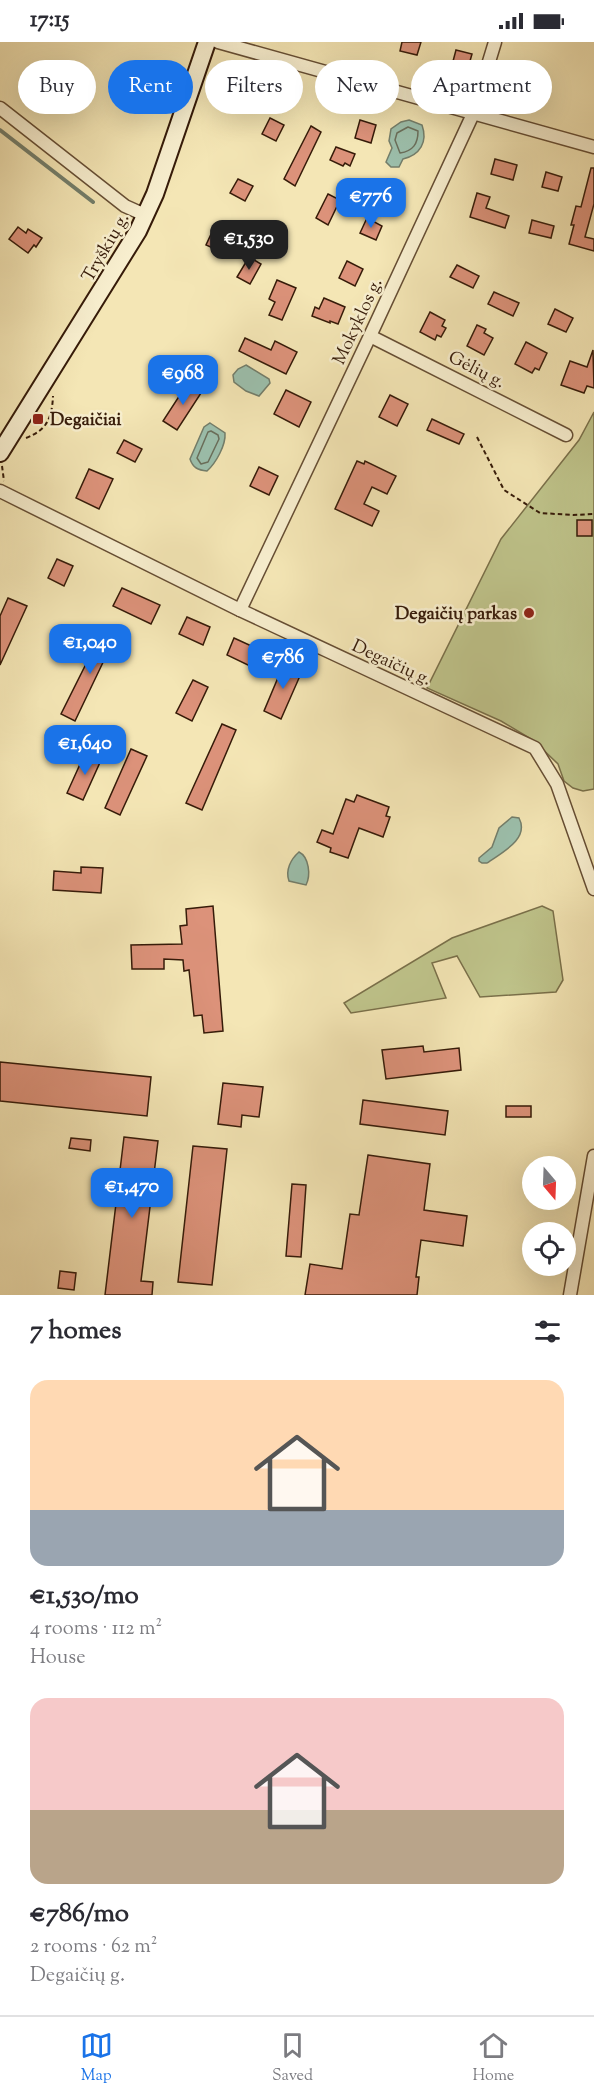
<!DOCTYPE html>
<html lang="en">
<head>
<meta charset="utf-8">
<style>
	body { margin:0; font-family:"Sorts Mill Goudy",serif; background:#f2f2f3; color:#2b2b33; height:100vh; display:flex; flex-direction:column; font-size:22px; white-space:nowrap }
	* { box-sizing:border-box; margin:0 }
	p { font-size:20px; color:#7c7c81 }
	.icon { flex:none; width:33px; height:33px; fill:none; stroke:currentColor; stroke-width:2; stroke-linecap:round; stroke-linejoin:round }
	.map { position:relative; height:1253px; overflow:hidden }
	.side { display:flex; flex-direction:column; background:#fff; flex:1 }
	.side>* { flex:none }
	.hud { position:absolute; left:18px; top:18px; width:558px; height:54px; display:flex; gap:12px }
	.needle { width:39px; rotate:161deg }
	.buttons { position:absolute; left:522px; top:1114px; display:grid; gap:12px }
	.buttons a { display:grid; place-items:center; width:54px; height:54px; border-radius:50%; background:#fff; box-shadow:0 6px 24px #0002; font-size:30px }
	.price { position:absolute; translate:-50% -51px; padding:0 14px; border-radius:12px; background:#1a73e8; color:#fff; font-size:20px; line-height:39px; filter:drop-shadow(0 2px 3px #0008) }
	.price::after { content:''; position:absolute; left:50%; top:36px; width:18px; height:14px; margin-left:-9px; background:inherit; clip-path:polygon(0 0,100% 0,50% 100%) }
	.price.selected { background:#222; color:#fff }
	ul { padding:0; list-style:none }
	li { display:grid; align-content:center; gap:12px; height:318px; padding:0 30px }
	li span { display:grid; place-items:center; height:186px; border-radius:18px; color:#555 }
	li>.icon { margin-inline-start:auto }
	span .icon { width:108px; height:108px; fill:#fffc; stroke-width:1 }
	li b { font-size:26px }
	h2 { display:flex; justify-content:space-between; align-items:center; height:72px; padding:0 30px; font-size:26px }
	.chip { padding:0 21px; border-radius:27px; background:#fff; box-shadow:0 6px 24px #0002; font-size:21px; line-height:54px }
	.chip.selected { background:#1a73e8; color:#fff }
	.status { display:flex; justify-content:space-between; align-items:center; height:42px; padding:0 30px; background:#fff; direction:ltr }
	.status svg { height:16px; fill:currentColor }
	.dock { display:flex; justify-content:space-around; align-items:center; height:84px; border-top:2px solid #e1e1e2; background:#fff; font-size:16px; color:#7c7c81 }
	.dock a { display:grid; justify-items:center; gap:3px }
	.dock .selected { color:#1a73e8 }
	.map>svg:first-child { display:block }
	.green { fill:#bfc48b; stroke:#7a704a; stroke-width:1.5 }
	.water { fill:#9cc0ad; stroke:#737e6b; stroke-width:1.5 }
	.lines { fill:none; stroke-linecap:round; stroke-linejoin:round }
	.shore { stroke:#696e5b; stroke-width:1.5 }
	.stream { stroke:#737e6b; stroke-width:4 }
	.building { fill:#dc927a; stroke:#361b09; stroke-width:1.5 }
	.minor-casing { stroke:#664e34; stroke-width:15 }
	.secondary-casing { stroke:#361b09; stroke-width:20 }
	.path { stroke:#361b09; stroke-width:2; stroke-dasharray:4.5 3; stroke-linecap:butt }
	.minor { stroke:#f8efcf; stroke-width:12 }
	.secondary { stroke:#f8efcf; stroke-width:16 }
	.poi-dot { fill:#8f2418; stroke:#f8efcf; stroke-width:2 }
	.labels { text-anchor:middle; stroke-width:5; stroke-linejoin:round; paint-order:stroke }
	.street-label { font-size:18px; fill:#361b09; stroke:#f8efcf }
	.poi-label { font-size:18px; font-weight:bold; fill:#361b09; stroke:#f8efcf; text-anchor:start }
</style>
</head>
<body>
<div class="status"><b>17:15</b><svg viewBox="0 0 49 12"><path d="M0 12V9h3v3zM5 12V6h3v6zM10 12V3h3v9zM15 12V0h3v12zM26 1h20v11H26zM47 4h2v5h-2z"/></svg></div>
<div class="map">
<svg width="594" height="1253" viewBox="0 0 594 1253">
	<rect width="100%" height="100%" fill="#f4e6b5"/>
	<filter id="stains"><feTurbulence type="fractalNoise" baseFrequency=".00333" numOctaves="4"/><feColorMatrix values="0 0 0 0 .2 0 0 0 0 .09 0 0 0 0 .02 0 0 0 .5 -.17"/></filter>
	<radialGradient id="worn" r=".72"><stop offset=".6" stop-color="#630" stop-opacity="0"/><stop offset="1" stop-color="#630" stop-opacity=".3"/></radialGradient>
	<g class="green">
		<path d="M594 370V747L583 749 573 746 564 739 558 722 533 698 501 679 427 646 501 497 579 398Z"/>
		<path d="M542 864 553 869 563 938 556 950 480 955 457 914 432 921 446 956 351 971 344 961 452 896Z"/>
	</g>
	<g class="water">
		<path d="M409 78 422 83C428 100 420 113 403 117L399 125H391L386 120 392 106 389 99 391 87 401 80Z"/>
		<path d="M246 323 269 337 270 341 259 354 246 349 234 340 233 333 238 327Z"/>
		<path d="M210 381 225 391C226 403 216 421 207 429 198 428 193 426 190 417L204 385Z"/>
		<path d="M512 775 519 776C530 797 501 811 487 821H482L479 819V816L492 805 499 786Z"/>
		<path d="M299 810C309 815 311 833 306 843L289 839C285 828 291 817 299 810Z"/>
	</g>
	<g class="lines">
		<g class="shore">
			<path d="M408 85 418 89C418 102 413 109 400 111L395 98 397 91Z"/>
			<path d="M211 389 218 393 219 397 208 420 201 422 197 416 208 390Z"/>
		</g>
		<path class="stream" d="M0 88 93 160"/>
	</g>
	<g class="building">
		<path d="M402 0H421L417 13 400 9Z"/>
		<path d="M456 8 472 12 468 26 465 25 464 30 455 27V24L452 23Z"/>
		<path d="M526 28 541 32 537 47 522 43Z"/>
		<path d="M270 76 284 83 276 99 262 92Z"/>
		<path d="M360 78 376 83 371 101 355 96Z"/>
		<path d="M311 84 321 90 295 144 284 137Z"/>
		<path d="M336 105 355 112 350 124 345 121 343 124 330 118Z"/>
		<path d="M495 117 517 123 513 138 491 132Z"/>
		<path d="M591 126H594V162L585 195 594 197V209L569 202 574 183H571L576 164 581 165Z"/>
		<path d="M546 130 562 135 558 149 542 145Z"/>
		<path d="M238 137 253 144 245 159 230 151Z"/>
		<path d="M477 151 490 155 486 166 509 174 505 186 470 175Z"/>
		<path d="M328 152 340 158 328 183 316 176Z"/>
		<path d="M367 176 382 184 376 198 360 191Z"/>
		<path d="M532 178 554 184 551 196 529 191Z"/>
		<path d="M18 185 26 191 28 187 42 196 36 205 34 203 28 211 9 197Z"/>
		<path d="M213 188 228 195 226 200 230 202 226 212 206 203Z"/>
		<path d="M249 215 261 222 250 242 237 235Z"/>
		<path d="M347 219 363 227 355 244 339 236Z"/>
		<path d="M457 223 479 234 473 246 450 235Z"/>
		<path d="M277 238 296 246 282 278 269 273 275 260 269 257Z"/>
		<path d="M494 250 519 261 513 274 488 262Z"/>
		<path d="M324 256 345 265 338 282 330 279V281L312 274 315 265 319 267Z"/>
		<path d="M555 267 573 276 566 290 548 282Z"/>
		<path d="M430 270 445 278 442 284 446 286 441 295 437 293 435 298 420 290Z"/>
		<path d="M477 283 486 287 484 291 493 296 484 313 467 304Z"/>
		<path d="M245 296 271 308 275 299 297 310 286 332 239 309Z"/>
		<path d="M526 300 547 311 539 328 535 326 532 331 515 322Z"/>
		<path d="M593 308 594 346 587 344 584 351 561 343 570 319 587 325Z"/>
		<path d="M189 339 203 348 177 388 163 379Z"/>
		<path d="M286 348 311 360 299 385 274 372Z"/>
		<path d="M390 353 408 362 397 384 379 375Z"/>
		<path d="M432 377 464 392 459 402 427 388Z"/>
		<path d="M124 398 142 407 135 420 117 411Z"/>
		<path d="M357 419 364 422 365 419 396 434 387 452 372 445 364 462 379 469 372 484 335 467Z"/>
		<path d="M259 425 278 434 269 453 250 444Z"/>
		<path d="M89 427 113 437 99 467 76 456Z"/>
		<rect x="577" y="478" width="15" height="16"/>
		<path d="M57 517 73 524 64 544 48 536Z"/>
		<path d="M122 546 160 563 151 582 113 564Z"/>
		<path d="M8 556 27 564 0 623V574Z"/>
		<path d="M187 575 210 585 203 603 179 592Z"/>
		<path d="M102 590 120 597 112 615 107 612 75 679 61 672Z"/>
		<path d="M234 596 258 607 250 624 227 613Z"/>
		<path d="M285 619 303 627 281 677 264 669Z"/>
		<path d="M193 638 208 645 192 679 176 671Z"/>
		<path d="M222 682 236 688 202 768 186 761Z"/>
		<path d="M131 707 147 714 120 773 105 766Z"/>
		<path d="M86 709 102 716 83 758 67 751Z"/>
		<path d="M357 753 389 765 386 774 390 775 383 795 359 786 348 816 330 810 331 806 317 800 322 788 333 792 346 757 354 760Z"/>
		<path d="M81 825 103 826 101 851 53 848 54 829 81 831Z"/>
		<path d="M213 864 223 989 204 991 202 973 194 974 189 928 184 929 183 918 164 917V927H132L131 903 182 902 180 884 187 883 186 867Z"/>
		<path d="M423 1004 424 1010 459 1006 461 1028 386 1037 382 1008Z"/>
		<path d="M0 1020 151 1035 147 1074 0 1059Z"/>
		<path d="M223 1041 263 1045 259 1075 242 1073 241 1085 218 1082Z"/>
		<path d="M363 1058 448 1069 445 1093 360 1082Z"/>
		<rect x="506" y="1064" width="25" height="11"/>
		<path d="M124 1095 158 1099 141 1239 153 1240 152 1253H105Z"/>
		<path d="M71 1096 91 1098 90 1109 69 1106Z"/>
		<path d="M193 1104 227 1107 212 1243 178 1240Z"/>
		<path d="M368 1113 430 1122 424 1168 467 1174 463 1204 421 1198 416 1235H419L417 1253H305L310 1222 342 1227 350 1172 359 1173Z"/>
		<path d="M292 1142 306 1143 301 1215 286 1214Z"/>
		<path d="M60 1229 76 1231 74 1248 58 1246Z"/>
	</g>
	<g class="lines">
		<g class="minor-casing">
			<g id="minor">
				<path d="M218 0 594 105"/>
				<path d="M0 66 125 164 145 173"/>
				<path d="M370 294 566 393"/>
				<path d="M0 449 240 568 535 706 557 742 594 847"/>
				<path d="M240 568 370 294 473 72 495 0"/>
				<path d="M570 1253 594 1114"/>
			</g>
		</g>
		<g class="secondary-casing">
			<path id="secondary" d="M0 411 138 189 155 152 207 0"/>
		</g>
		<g class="path">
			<path d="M477 395 504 448 540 471 573 473 594 472"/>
			<path d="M26 396C47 388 52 376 53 354"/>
			<path d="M2 424 4 439"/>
		</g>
		<use href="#minor" class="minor"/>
		<use href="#secondary" class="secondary"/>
	</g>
	<g class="poi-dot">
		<rect x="32" y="371" width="12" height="12" rx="3"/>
		<circle cx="529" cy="571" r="6"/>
	</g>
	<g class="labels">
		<g class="street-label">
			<text transform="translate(105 205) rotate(-60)" y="6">Tryškių g.</text>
			<text transform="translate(357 279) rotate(-65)" y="6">Mokyklos g.</text>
			<text transform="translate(477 327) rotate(27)" y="6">Gėlių g.</text>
			<text transform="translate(392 620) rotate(25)" y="6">Degaičių g.</text>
		</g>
		<g class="poi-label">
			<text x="50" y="383">Degaičiai</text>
			<text x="517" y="577" text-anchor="end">Degaičių parkas</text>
		</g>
	</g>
	<rect width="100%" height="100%" filter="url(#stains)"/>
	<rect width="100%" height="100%" fill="url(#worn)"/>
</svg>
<div class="buttons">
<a><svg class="needle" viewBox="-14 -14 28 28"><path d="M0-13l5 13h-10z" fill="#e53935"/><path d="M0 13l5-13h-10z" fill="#7c7c81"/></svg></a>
<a><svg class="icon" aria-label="locate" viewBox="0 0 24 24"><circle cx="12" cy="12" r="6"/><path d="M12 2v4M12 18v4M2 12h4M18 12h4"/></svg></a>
</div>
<b class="price" style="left:371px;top:187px">€776</b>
<b class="price selected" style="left:249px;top:229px">€1,530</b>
<b class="price" style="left:183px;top:364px">€968</b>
<b class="price" style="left:90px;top:633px">€1,040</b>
<b class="price" style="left:283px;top:648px">€786</b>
<b class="price" style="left:85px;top:734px">€1,640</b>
<b class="price" style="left:132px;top:1177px">€1,470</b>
<div class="hud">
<a class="chip">Buy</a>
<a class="chip selected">Rent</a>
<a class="chip">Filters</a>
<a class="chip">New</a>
<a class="chip">Apartment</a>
</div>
</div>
<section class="side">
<h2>7 homes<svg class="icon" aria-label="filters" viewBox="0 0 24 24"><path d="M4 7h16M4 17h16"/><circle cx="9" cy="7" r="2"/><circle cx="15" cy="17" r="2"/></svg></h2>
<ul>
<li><span style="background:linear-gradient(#ffd9b3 70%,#9aa5b1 0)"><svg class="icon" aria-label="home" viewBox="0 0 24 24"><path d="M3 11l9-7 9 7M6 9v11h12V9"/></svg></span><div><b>€1,530/mo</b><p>4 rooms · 112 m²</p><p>House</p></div></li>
<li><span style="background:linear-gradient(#f6c9c9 60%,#b9a48a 0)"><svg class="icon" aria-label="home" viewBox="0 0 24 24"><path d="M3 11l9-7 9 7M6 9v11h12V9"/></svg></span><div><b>€786/mo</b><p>2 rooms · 62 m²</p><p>Degaičių g.</p></div></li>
</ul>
</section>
<nav class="dock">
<a class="selected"><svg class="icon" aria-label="map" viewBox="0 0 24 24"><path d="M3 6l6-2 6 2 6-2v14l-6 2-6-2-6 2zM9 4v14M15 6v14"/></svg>Map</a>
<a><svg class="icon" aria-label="saved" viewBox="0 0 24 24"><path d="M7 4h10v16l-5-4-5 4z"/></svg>Saved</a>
<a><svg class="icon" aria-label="home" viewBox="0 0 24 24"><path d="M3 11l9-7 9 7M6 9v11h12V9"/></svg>Home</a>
</nav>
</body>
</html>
